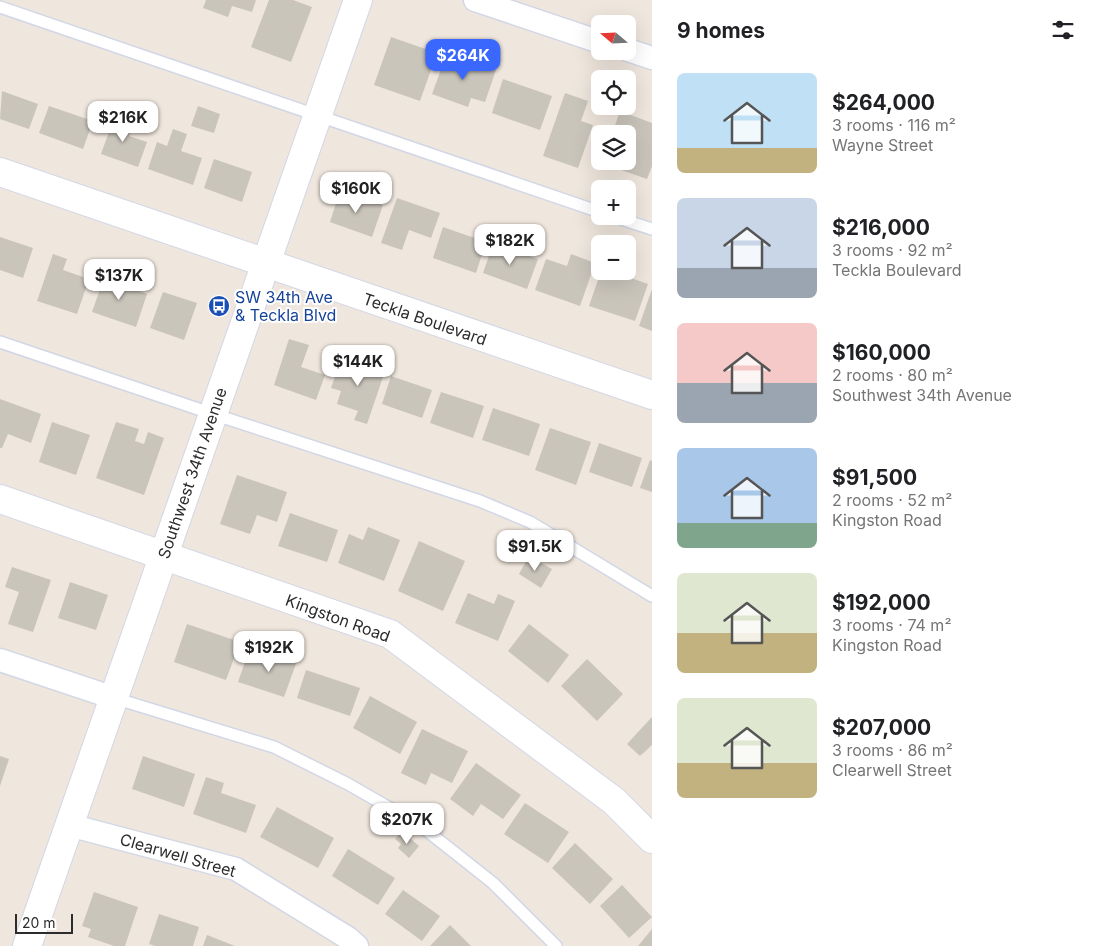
<!DOCTYPE html>
<html lang="en">
<head>
<meta charset="utf-8">
<style>
	body { margin:0; font-family:Inter,sans-serif; background:#f2f2f2; color:#202124; height:100vh; display:flex; flex-direction:column; font-size:19px; white-space:nowrap }
	* { box-sizing:border-box; margin:0 }
	p { font-size:16px; color:#757577 }
	.icon { flex:none; width:28px; height:28px; fill:none; stroke:currentColor; stroke-width:2; stroke-linecap:round; stroke-linejoin:round }
	.map { position:relative; flex:1; overflow:hidden }
	.drawer { display:flex; flex-direction:column; background:#fff; width:450px }
	.drawer>* { flex:none }
	.needle { width:32px; rotate:289deg }
	.controls { position:absolute; left:591px; top:15px; display:grid; gap:10px }
	.controls a { display:grid; place-items:center; width:45px; height:45px; border-radius:8px; background:#fff; box-shadow:0 5px 20px #0002; font-size:25px }
	.scale { position:absolute; left:15px; bottom:12px; width:58px; box-sizing:border-box; padding-left:5px; border:2px solid #2c2c2c; border-top:0; font-size:14px; line-height:18px; white-space:nowrap; color:#2c2c2c; -webkit-text-stroke:4px #fff; paint-order:stroke }
	.price { position:absolute; translate:-50% -42px; padding:0 11px; border-radius:10px; background:#fff; color:#222; font-size:16px; line-height:32px; filter:drop-shadow(0 1px 2px #0008) }
	.price::after { content:''; position:absolute; left:50%; top:30px; width:15px; height:11px; margin-left:-8px; background:inherit; clip-path:polygon(0 0,100% 0,50% 100%) }
	.price.on { background:#3a68ff; color:#fff }
	ul { padding:0; list-style:none }
	li { display:flex; align-items:center; gap:15px; height:125px; padding:0 25px }
	li span { display:grid; place-items:center; flex:none; width:140px; height:100px; border-radius:8px; color:#555 }
	li>.icon { margin-inline-start:auto }
	span .icon { width:60px; height:60px; fill:#fffc; stroke-width:1 }
	li b { font-size:21px }
	h2 { display:flex; justify-content:space-between; align-items:center; height:60px; padding:0 25px; font-size:21px }
	main { display:flex; flex:1; min-height:0 }
	.map>svg:first-child { display:block }
	.building { fill:#cac5bb }
	.lines { fill:none; stroke-linecap:round; stroke-linejoin:round }
	.lane-casing { stroke:#d2d7e6; stroke-width:14 }
	.street-casing { stroke:#d2d7e6; stroke-width:25 }
	.secondary-casing { stroke:#d2d7e6; stroke-width:30 }
	.lane { stroke:#fff; stroke-width:11 }
	.street { stroke:#fff; stroke-width:22 }
	.secondary { stroke:#fff; stroke-width:28 }
	.labels { text-anchor:middle; stroke-width:4; stroke-linejoin:round; paint-order:stroke }
	.transit-label { font-size:16px; fill:#164399; stroke:#fff; text-anchor:start }
	.street-label { font-size:16px; fill:#2c2c2c; stroke:#fff }
</style>
</head>
<body>
<main>
<div class="map">
<svg width="652" height="946" viewBox="0 0 652 946">
	<rect width="100%" height="100%" fill="#efe6dd"/>
	<g class="building">
		<path d="M206 0H256L252 12 232 6 228 17 203 8Z"/>
		<path d="M269 0H293L312 7 291 62 251 47Z"/>
		<path d="M391 37 437 53 420 101 374 85Z"/>
		<path d="M447 53 496 70 485 102 471 98 468 107 432 94Z"/>
		<path d="M503 79 552 96 540 130 492 113Z"/>
		<path d="M2 91 38 104 29 129 0 119Z"/>
		<path d="M565 93 588 101 581 121 593 125 578 168 543 156Z"/>
		<path d="M49 106 93 121 83 149 39 133Z"/>
		<path d="M198 106 220 114 214 133 191 126Z"/>
		<path d="M620 111 652 123V166L647 179 618 169 621 161H628V134H612Z"/>
		<path d="M115 115 133 122 129 136 147 142 138 167 101 154Z"/>
		<path d="M173 129 187 134 181 151 202 158 193 185 148 169 157 142 167 146Z"/>
		<path d="M214 159 252 172 242 202 204 188Z"/>
		<path d="M340 191 383 205 372 237 330 222Z"/>
		<path d="M397 198 440 213 431 238 409 230 402 250 381 243Z"/>
		<path d="M443 227 486 242 476 273 433 258Z"/>
		<path d="M0 237 33 248 23 278 0 270Z"/>
		<path d="M493 244 538 259 527 289 483 273Z"/>
		<path d="M53 254 67 259 63 270 89 279 77 314 37 301Z"/>
		<path d="M571 254 595 263 580 306 535 290 546 259 567 266Z"/>
		<path d="M601 271H611L648 284 635 321 589 306Z"/>
		<path d="M106 272 130 280 127 287 147 294 136 327 92 312Z"/>
		<path d="M652 289V331L639 326Z"/>
		<path d="M163 292 197 303 184 340 150 328Z"/>
		<path d="M289 339 309 345 301 367 325 375 316 400 274 385Z"/>
		<path d="M342 356 385 371 367 424 354 420 358 411 337 404 341 391 331 388Z"/>
		<path d="M391 376 432 390 422 418 382 404Z"/>
		<path d="M441 392 484 406 473 438 430 423Z"/>
		<path d="M0 399 41 414 31 443 8 434 2 448H0Z"/>
		<path d="M493 408 540 424 529 456 482 440Z"/>
		<path d="M52 422 90 435 76 475 39 462Z"/>
		<path d="M116 422 139 429 135 441 144 444 148 432 164 438 144 495 96 478Z"/>
		<path d="M550 428 591 442 576 485 535 470Z"/>
		<path d="M599 443 642 458 632 487 589 472Z"/>
		<path d="M650 460 652 461V492L640 488Z"/>
		<path d="M237 475 287 492 277 522 257 515 250 534 220 524Z"/>
		<path d="M290 513 338 530 327 562 278 546Z"/>
		<path d="M368 527 400 540 384 581 338 563 349 534 363 540Z"/>
		<path d="M419 541 465 561 443 611 398 591Z"/>
		<path d="M529 556 552 569 541 588 519 574Z"/>
		<path d="M12 567 51 580 33 632 8 624 19 592 5 587Z"/>
		<path d="M70 582 108 595 96 630 58 618Z"/>
		<path d="M468 593 494 604 498 594 515 601 498 641 455 623Z"/>
		<path d="M187 624 240 642 226 680 174 662Z"/>
		<path d="M529 624 569 655 548 683 508 651Z"/>
		<path d="M268 651 297 661 284 697 238 682 247 656 264 662Z"/>
		<path d="M587 659 623 694 597 721 561 686Z"/>
		<path d="M306 670 360 688 350 716 297 698Z"/>
		<path d="M370 696 417 722 400 754 353 728Z"/>
		<path d="M652 717V745L640 756 627 744Z"/>
		<path d="M422 729 468 751 452 783 431 773 426 785 401 773Z"/>
		<path d="M0 756 9 759 0 786Z"/>
		<path d="M143 756 195 774 184 807 132 789Z"/>
		<path d="M476 763 521 795 503 819 481 804 473 816 450 799Z"/>
		<path d="M206 777 224 783 221 793 256 805 246 833 193 814Z"/>
		<path d="M525 803 569 832 548 863 504 834Z"/>
		<path d="M277 807 334 838 318 868 260 837Z"/>
		<path d="M402 831 419 846 409 858 398 848 401 844 395 839Z"/>
		<path d="M575 843 613 879 590 904 552 868Z"/>
		<path d="M348 849 395 878 378 905 332 876Z"/>
		<path d="M622 885 652 917 629 938 600 906Z"/>
		<path d="M403 890 440 916 422 941 385 914Z"/>
		<path d="M94 892 138 907 125 946H114L88 937 91 929 82 926Z"/>
		<path d="M159 914 199 927 193 946H155L149 944Z"/>
		<path d="M450 925 471 946H430Z"/>
		<path d="M652 929V946H638Z"/>
		<path d="M207 935 235 946H203Z"/>
	</g>
	<g class="lines">
		<g class="lane-casing">
			<g id="lane">
				<path d="M0 7 600 212"/>
				<path d="M612 216 652 229"/>
				<path d="M0 342 213 414 480 501 530 522 652 596"/>
				<path d="M114 698 274 747 348 784 421 826 493 883 556 946"/>
			</g>
		</g>
		<g class="street-casing">
			<g id="street">
				<path d="M475 0 600 42"/>
				<path d="M628 50 652 58"/>
				<path d="M0 660 114 698"/>
				<path d="M69 825 236 869 348 938 357 946"/>
			</g>
		</g>
		<g class="secondary-casing">
			<g id="secondary">
				<path d="M0 172 652 395"/>
				<path d="M0 499 390 634 614 801 652 839"/>
				<path d="M27 946 358 0"/>
			</g>
		</g>
		<use href="#lane" class="lane"/>
		<use href="#street" class="street"/>
		<use href="#secondary" class="secondary"/>
	</g>
	<defs>
		<g id="bus-disc" transform="scale(1.125)"><circle r="9.5" fill="#1a4fb4" stroke="#fff"/><path d="M-5-6H5V4H4V6H2V4H-2V6H-4V4H-5ZM-3.5-4V0h7V-4ZM-3.5 1.2v1.5H-2V1.2ZM2 1.2v1.5H3.5V1.2Z" fill="#fff"/></g>
	</defs>
	<g fill-rule="evenodd">
		<use href="#bus-disc" x="219" y="306"/>
	</g>
	<g class="labels">
		<g class="transit-label">
			<text x="235" y="303">SW 34th Ave<tspan x="235" dy="18">&amp; Teckla Blvd</tspan></text>
		</g>
		<g class="street-label">
			<text transform="translate(425 319) rotate(19)" y="6">Teckla Boulevard</text>
			<text transform="translate(192 473) rotate(-71)" y="6">Southwest 34th Avenue</text>
			<text transform="translate(338 618) rotate(20)" y="6">Kingston Road</text>
			<text transform="translate(178 855) rotate(16)" y="6">Clearwell Street</text>
		</g>
	</g>
</svg>
<div class="controls">
<a><svg class="needle" viewBox="-14 -14 28 28"><path d="M0-13l5 13h-10z" fill="#e53935"/><path d="M0 13l5-13h-10z" fill="#757577"/></svg></a>
<a><svg class="icon" aria-label="locate" viewBox="0 0 24 24"><circle cx="12" cy="12" r="6"/><path d="M12 2v4M12 18v4M2 12h4M18 12h4"/></svg></a>
<a><svg class="icon" aria-label="layers" viewBox="0 0 24 24"><path d="M12 4l9 5-9 5-9-5zM3 14l9 5 9-5"/></svg></a>
<a>+</a>
<a>−</a>
</div>
<div class="scale">20 m</div>
<b class="price on" style="left:463px;top:81px">$264K</b>
<b class="price" style="left:123px;top:143px">$216K</b>
<b class="price" style="left:356px;top:214px">$160K</b>
<b class="price" style="left:510px;top:266px">$182K</b>
<b class="price" style="left:119px;top:301px">$137K</b>
<b class="price" style="left:358px;top:387px">$144K</b>
<b class="price" style="left:535px;top:572px">$91.5K</b>
<b class="price" style="left:269px;top:673px">$192K</b>
<b class="price" style="left:407px;top:845px">$207K</b>
</div>
<section class="drawer">
<h2>9 homes<svg class="icon" aria-label="filters" viewBox="0 0 24 24"><path d="M4 7h16M4 17h16"/><circle cx="9" cy="7" r="2"/><circle cx="15" cy="17" r="2"/></svg></h2>
<ul>
<li><span style="background:linear-gradient(#bfe0f5 75%,#c2b280 0)"><svg class="icon" aria-label="home" viewBox="0 0 24 24"><path d="M3 11l9-7 9 7M6 9v11h12V9"/></svg></span><div><b>$264,000</b><p>3 rooms · 116 m²</p><p>Wayne Street</p></div></li>
<li><span style="background:linear-gradient(#c9d6e8 70%,#9aa5b1 0)"><svg class="icon" aria-label="home" viewBox="0 0 24 24"><path d="M3 11l9-7 9 7M6 9v11h12V9"/></svg></span><div><b>$216,000</b><p>3 rooms · 92 m²</p><p>Teckla Boulevard</p></div></li>
<li><span style="background:linear-gradient(#f6c9c9 60%,#9aa5b1 0)"><svg class="icon" aria-label="home" viewBox="0 0 24 24"><path d="M3 11l9-7 9 7M6 9v11h12V9"/></svg></span><div><b>$160,000</b><p>2 rooms · 80 m²</p><p>Southwest 34th Avenue</p></div></li>
<li><span style="background:linear-gradient(#a9c7e8 75%,#7fa58c 0)"><svg class="icon" aria-label="home" viewBox="0 0 24 24"><path d="M3 11l9-7 9 7M6 9v11h12V9"/></svg></span><div><b>$91,500</b><p>2 rooms · 52 m²</p><p>Kingston Road</p></div></li>
<li><span style="background:linear-gradient(#dfe7d0 60%,#c2b280 0)"><svg class="icon" aria-label="home" viewBox="0 0 24 24"><path d="M3 11l9-7 9 7M6 9v11h12V9"/></svg></span><div><b>$192,000</b><p>3 rooms · 74 m²</p><p>Kingston Road</p></div></li>
<li><span style="background:linear-gradient(#dfe7d0 65%,#c2b280 0)"><svg class="icon" aria-label="home" viewBox="0 0 24 24"><path d="M3 11l9-7 9 7M6 9v11h12V9"/></svg></span><div><b>$207,000</b><p>3 rooms · 86 m²</p><p>Clearwell Street</p></div></li>
</ul>
</section>
</main>
</body>
</html>
